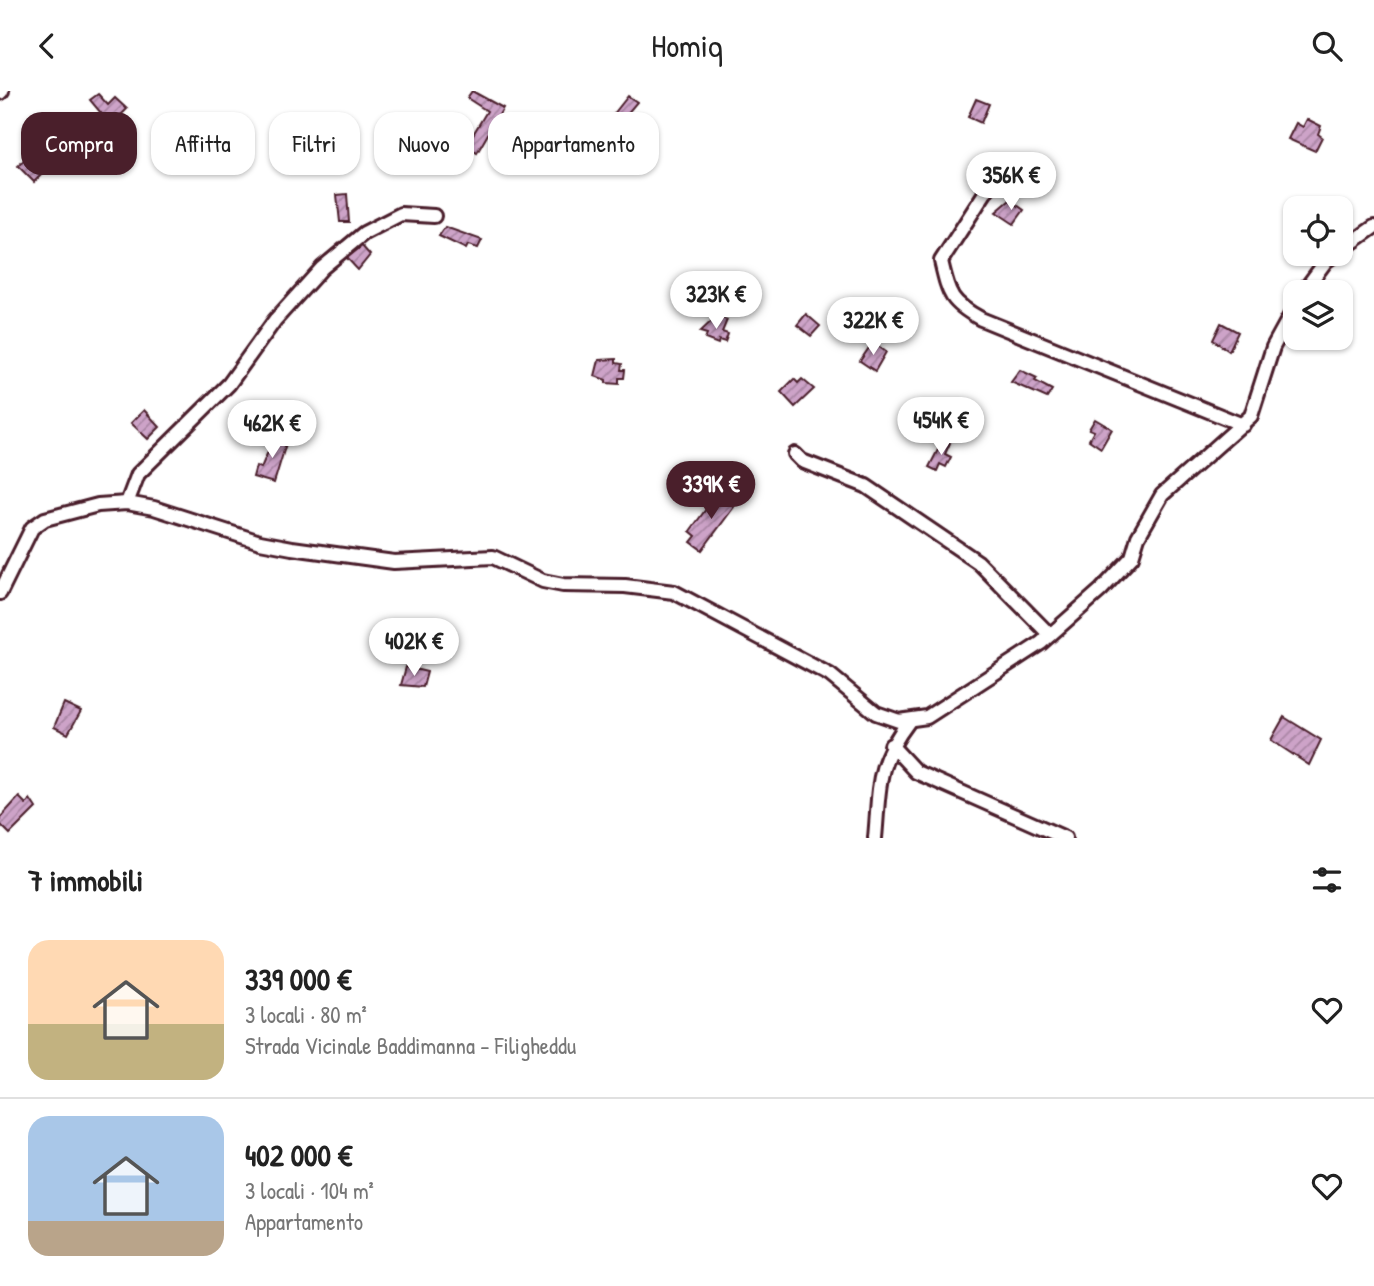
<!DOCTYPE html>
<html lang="it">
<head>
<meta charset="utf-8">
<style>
	body { margin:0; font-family:"Patrick Hand",sans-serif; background:#f2f2f2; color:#222; height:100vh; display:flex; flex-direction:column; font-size:26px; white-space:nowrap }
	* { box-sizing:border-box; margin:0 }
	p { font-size:23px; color:#767676 }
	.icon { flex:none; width:38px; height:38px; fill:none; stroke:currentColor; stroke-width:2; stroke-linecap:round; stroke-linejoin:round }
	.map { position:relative; height:747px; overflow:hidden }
	.side { display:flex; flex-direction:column; background:#fff; flex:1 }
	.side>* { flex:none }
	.hud { position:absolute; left:21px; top:21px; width:700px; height:63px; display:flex; gap:14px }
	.tools { position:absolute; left:1283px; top:105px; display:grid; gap:14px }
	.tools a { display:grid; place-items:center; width:70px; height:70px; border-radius:14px; background:#fff; box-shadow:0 2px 5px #0004; font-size:35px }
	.price { position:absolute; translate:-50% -60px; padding:0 16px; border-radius:24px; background:#fff; color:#222; font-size:23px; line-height:46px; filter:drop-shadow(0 2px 4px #0008) }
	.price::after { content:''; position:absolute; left:50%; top:42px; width:21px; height:16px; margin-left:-10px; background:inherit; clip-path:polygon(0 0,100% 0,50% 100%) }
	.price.current { background:#4a1f2b; color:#fff }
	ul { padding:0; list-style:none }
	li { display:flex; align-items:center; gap:21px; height:175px; padding:0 28px }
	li+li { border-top:2px solid #e0e0e0 }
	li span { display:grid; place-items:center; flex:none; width:196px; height:140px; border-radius:21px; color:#555 }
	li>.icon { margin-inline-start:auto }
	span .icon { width:84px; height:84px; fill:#fffc; stroke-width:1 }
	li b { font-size:30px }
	h2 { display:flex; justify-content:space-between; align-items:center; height:84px; padding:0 28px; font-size:30px }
	.tag { padding:0 24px; border-radius:21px; background:#fff; box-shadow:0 2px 5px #0004; font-size:24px; line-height:63px }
	.tag.current { background:#4a1f2b; color:#fff }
	header { display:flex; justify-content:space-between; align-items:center; height:91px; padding:0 28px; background:#fff; font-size:32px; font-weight:600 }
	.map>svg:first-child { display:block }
	.building { fill:url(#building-hatch); stroke:#4a1f2b; stroke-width:2 }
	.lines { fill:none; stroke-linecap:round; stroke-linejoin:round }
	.minor-casing { stroke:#4a1f2b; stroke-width:18 }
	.minor { stroke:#fff; stroke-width:12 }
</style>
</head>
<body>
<header><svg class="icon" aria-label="back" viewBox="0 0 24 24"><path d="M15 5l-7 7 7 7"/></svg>Homiq<svg class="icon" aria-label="search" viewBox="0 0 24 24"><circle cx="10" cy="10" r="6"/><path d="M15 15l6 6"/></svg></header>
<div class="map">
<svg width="1374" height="747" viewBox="0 0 1374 747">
	<defs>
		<pattern id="building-hatch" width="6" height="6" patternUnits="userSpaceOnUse" patternTransform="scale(1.75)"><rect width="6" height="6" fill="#cda3c8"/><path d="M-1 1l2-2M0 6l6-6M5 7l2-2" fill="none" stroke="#a884a3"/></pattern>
	</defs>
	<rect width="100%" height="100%" fill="#fff"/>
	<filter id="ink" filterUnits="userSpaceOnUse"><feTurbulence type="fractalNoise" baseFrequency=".0143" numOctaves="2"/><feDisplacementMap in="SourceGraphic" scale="14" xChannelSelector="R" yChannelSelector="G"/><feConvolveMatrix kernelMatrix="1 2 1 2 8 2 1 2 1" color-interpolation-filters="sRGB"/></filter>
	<g filter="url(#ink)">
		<g class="building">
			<path d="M472 0 503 17 477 62 466 55 487 20 467 7Z"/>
			<path d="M98 3 108 14 115 7 127 18 111 34 90 9Z"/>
			<path d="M628 5 637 11 621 30 613 24Z"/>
			<path d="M976 8 989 13 981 32 968 26Z"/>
			<path d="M1307 28 1321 35 1318 43 1322 46 1315 60 1288 48 1296 32 1303 36Z"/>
			<path d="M290 45 304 61 286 75 273 59Z"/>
			<path d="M37 57 46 67 40 78 44 81 34 91 18 75Z"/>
			<path d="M347 103 349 131H340L337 104Z"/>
			<path d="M1010 109 1024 119 1014 133 996 121Z"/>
			<path d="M445 136 482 149 478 157 468 154 466 158 439 145Z"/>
			<path d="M362 155 370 164 358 179 347 167Z"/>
			<path d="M806 223 820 235 811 245 797 234Z"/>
			<path d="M717 225 727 229 722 241 728 243 725 251 719 249 718 253 705 248 707 243 700 241Z"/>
			<path d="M1221 232 1238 241 1229 260 1213 249Z"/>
			<path d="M873 251 886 261 875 280 860 270Z"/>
			<path d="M616 268V272L622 273 621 279H625L624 287H619V293L606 292V289L595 285 599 269Z"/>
			<path d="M1020 279 1037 287 1035 290 1052 299 1047 307 1011 291Z"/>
			<path d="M794 288 798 292 802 288 814 298 795 316 781 301Z"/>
			<path d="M144 319 160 336 148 348 131 332Z"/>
			<path d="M1095 328 1112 338 1101 357 1089 349 1094 340 1089 338Z"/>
			<path d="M276 342 288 346 274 392 253 386 256 375 261 377Z"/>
			<path d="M943 349 950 352 945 363 951 366 946 376 940 373 937 380 929 376Z"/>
			<path d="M717 403 734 416 702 459 691 451 696 445 690 440Z"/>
			<path d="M406 576 427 581 423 596 401 594Z"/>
			<path d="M64 612 81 620 68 643 54 636Z"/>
			<path d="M1284 626 1321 649 1309 674 1271 649Z"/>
			<path d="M19 706 26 713 30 708 36 717 10 743 0 733V727Z"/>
		</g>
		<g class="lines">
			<g class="minor-casing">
				<g id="minor">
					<path d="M0 2 2 0"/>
					<path d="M1001 77 941 170C949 204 950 211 981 228L1243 334"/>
					<path d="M1340 160 1374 136"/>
					<path d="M1303 201 1326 170 1336 163"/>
					<path d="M795 363 802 370 866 395 978 471 1050 544"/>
					<path d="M127 412 138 383 229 293 275 229 322 177 364 142 401 123 434 125"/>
					<path d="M0 502 32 437 45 428 98 414 127 412 154 417 260 451 292 457 394 471 493 466 543 490 563 494 625 495 674 501 830 584 876 622 899 630 927 626 1041 552 1101 499 1132 466 1138 446 1162 404 1251 325 1273 256 1295 216"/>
					<path d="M891 654 916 681 1065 747"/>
					<path d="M875 747C880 693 875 675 909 630"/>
				</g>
			</g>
			<use href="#minor" class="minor"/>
		</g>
	</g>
</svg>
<div class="tools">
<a><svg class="icon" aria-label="locate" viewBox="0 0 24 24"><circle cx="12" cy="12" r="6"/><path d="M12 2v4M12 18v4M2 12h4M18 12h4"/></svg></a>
<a><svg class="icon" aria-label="layers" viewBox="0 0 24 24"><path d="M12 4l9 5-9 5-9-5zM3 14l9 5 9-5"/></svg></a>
</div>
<b class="price" style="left:1011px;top:121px">356K €</b>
<b class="price" style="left:716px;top:240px">323K €</b>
<b class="price" style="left:873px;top:266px">322K €</b>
<b class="price" style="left:941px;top:366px">454K €</b>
<b class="price" style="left:272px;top:369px">462K €</b>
<b class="price current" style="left:711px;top:430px">339K €</b>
<b class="price" style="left:414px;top:587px">402K €</b>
<div class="hud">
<a class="tag current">Compra</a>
<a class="tag">Affitta</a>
<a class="tag">Filtri</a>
<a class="tag">Nuovo</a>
<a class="tag">Appartamento</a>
</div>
</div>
<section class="side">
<h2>7 immobili<svg class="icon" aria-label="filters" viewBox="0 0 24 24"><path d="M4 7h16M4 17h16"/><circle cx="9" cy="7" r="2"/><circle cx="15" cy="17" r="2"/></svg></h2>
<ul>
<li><span style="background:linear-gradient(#ffd9b3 60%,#c2b280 0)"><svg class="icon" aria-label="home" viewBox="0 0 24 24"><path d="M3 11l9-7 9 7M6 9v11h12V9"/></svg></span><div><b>339 000 €</b><p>3 locali · 80 m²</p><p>Strada Vicinale Baddimanna - Filigheddu</p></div><svg class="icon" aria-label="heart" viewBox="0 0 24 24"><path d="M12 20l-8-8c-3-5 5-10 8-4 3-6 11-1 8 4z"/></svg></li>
<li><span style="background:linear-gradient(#a9c7e8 75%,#b9a48a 0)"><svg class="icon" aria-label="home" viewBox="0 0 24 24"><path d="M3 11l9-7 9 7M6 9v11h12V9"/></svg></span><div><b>402 000 €</b><p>3 locali · 104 m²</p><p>Appartamento</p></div><svg class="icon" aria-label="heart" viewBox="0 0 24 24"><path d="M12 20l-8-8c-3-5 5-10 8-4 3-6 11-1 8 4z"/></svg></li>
</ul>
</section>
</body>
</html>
